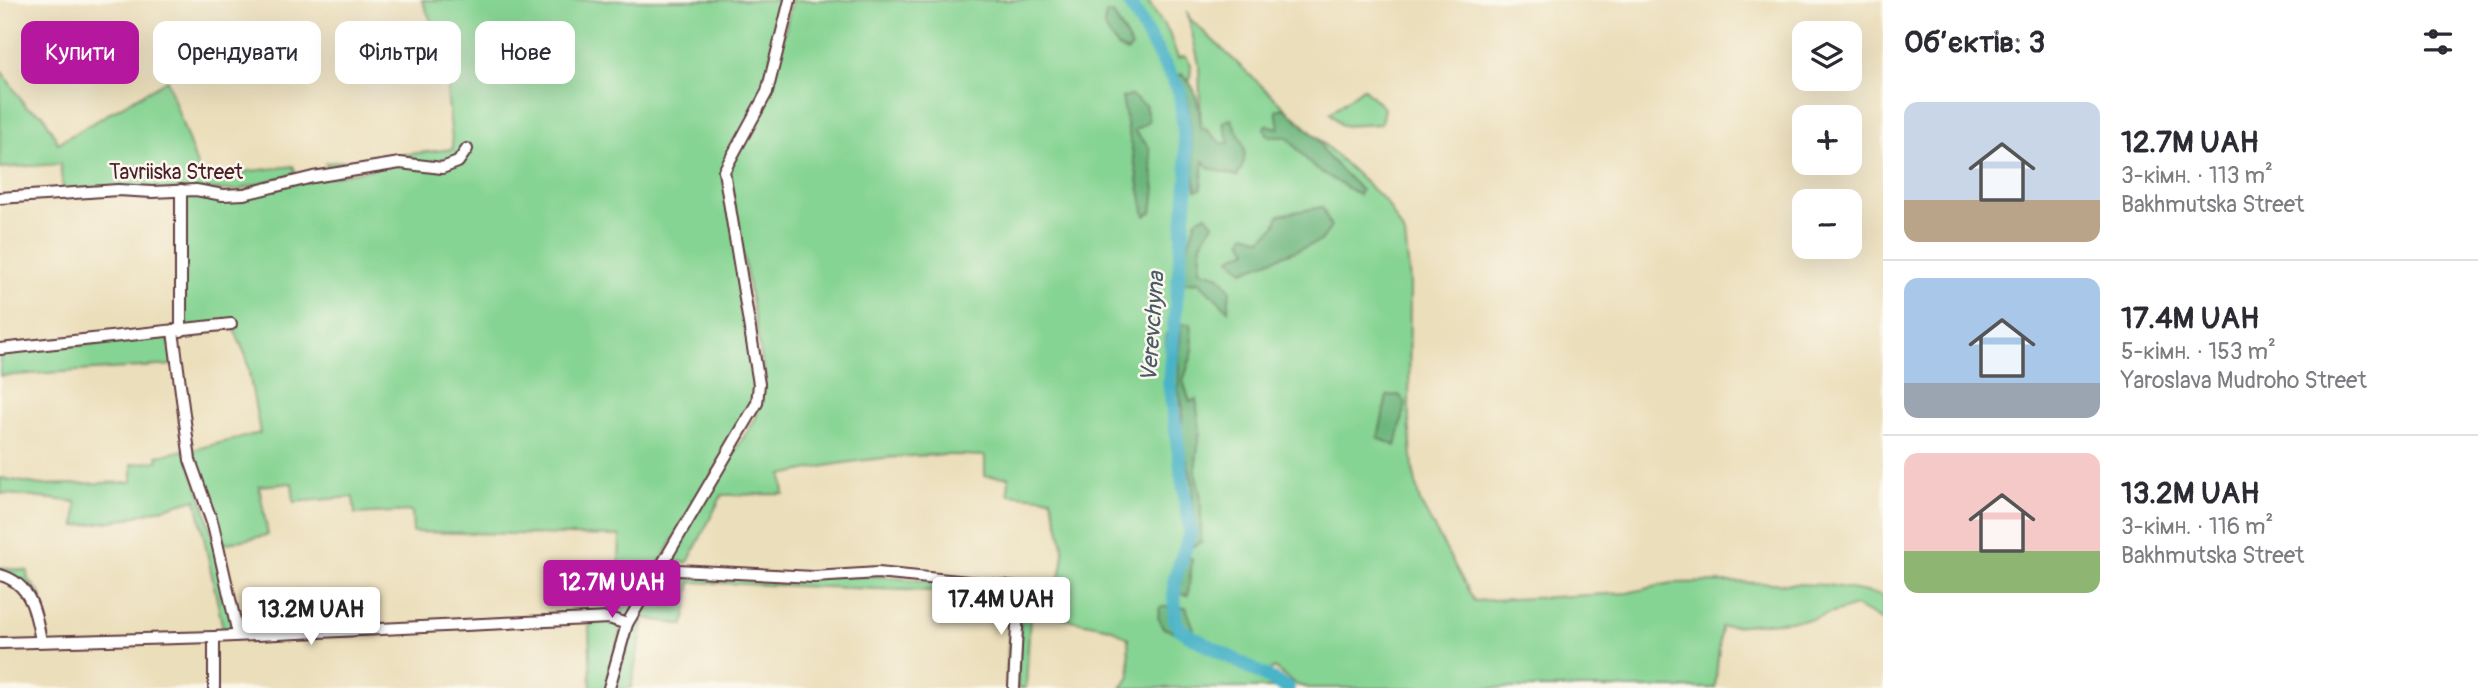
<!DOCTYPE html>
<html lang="uk">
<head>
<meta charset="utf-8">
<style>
	body { margin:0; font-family:Pangolin,sans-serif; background:#f2f2f3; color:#2b2b33; height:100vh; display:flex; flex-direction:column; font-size:26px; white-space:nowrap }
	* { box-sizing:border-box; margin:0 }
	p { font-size:23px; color:#7c7c81 }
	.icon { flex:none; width:38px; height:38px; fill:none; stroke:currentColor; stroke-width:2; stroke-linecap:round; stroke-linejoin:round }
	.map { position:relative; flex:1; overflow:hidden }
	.drawer { display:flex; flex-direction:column; background:#fff; width:595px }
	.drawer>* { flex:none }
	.banner { position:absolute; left:21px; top:21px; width:665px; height:63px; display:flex; gap:14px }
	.fabs { position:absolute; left:1792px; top:21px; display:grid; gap:14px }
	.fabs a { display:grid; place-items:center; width:70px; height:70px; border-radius:14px; background:#fff; box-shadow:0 7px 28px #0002; font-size:35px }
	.price { position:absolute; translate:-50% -60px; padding:0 16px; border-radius:7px; background:#fff; color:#222; font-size:23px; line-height:46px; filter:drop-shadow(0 2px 4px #0008) }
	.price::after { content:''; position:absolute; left:50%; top:42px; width:21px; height:16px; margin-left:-10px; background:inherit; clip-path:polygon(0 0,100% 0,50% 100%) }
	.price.active { background:#b5179e; color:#fff }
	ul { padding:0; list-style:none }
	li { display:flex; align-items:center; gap:21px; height:175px; padding:0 21px }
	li+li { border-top:2px solid #e1e1e2 }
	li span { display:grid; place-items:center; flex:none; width:196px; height:140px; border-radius:14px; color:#555 }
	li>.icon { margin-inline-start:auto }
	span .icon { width:84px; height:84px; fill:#fffc; stroke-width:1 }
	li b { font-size:30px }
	h2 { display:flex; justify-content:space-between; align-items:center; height:84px; padding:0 21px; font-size:30px }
	.chip { padding:0 24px; border-radius:14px; background:#fff; box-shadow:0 7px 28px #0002; font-size:24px; line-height:63px }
	.chip.active { background:#b5179e; color:#fff }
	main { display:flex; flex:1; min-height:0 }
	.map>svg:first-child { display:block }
	.green { fill:#86d493; stroke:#687a5f; stroke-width:2; fill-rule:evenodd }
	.forest { fill:#6cb67d; stroke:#5b6a54; stroke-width:2 }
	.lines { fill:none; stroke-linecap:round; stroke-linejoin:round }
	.river { stroke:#49b3c7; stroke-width:14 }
	.minor-casing { stroke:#623c40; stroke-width:14 }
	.minor { stroke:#fff; stroke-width:10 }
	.labels { text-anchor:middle; stroke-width:5; stroke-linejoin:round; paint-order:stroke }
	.street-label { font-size:21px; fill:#4a1f2b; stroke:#fbf7ec }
	.water-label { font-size:23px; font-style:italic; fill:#4a5a69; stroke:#fbf7ec }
</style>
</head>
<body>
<main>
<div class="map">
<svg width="1883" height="688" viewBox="0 0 1883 688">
	<rect width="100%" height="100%" fill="#fbf7ec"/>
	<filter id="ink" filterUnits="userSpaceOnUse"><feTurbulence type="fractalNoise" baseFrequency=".0143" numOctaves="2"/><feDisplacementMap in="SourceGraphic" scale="14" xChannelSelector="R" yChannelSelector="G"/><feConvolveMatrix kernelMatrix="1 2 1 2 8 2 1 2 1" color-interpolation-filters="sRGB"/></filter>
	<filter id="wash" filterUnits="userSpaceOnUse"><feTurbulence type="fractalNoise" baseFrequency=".00686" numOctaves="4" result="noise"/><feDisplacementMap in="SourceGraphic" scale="28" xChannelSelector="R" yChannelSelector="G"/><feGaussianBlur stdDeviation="1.57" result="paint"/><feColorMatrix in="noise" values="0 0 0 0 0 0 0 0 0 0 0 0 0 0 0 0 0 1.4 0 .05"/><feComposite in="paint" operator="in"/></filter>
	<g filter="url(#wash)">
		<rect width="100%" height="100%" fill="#ebdeba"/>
		<g class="green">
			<path d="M422 0H786L758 105 727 157 757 382 754 404 628 616 617 610 620 536 413 532 412 511 355 514 353 497 294 502 292 483 259 486 268 535 222 544 192 450 260 433 246 356 231 322 183 328 184 192 223 196 401 164 439 169 457 161 442 166 398 161 328 168 326 163 453 149 447 92 456 79Z"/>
			<path d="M792 0H1147L1169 33 1178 58 1185 56 1191 64 1190 80 1181 74 1178 77 1187 94 1196 190 1204 158 1209 168 1237 176 1229 143H1221L1204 128 1201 130 1199 64 1187 11 1190 19 1386 202 1405 235 1410 282 1409 418 1413 469 1420 502 1474 601 1627 593 1671 583 1730 582 1828 585 1883 595V621L1856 606 1812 619 1721 627 1715 688H1309L1297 685 1274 668 1267 673 1289 688H1121L1130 677 1128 638 1110 628 1064 619 1062 580 1058 579C1071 556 1057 522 1051 498L1008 494 1009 477 985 476V456C915 452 850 459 782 475L784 494 722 495 688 562H664L756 418 765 378 728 170 771 90ZM1206 215 1213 224 1201 243 1200 270 1220 276 1228 309 1199 282 1183 283ZM1182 324 1193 351 1183 381 1190 403 1195 400 1200 431 1195 470 1201 499V542L1194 546 1193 484 1180 435Z"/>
			<path d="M0 69 26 107 43 114 58 143 167 80 201 177 293 166 296 173 238 190H63L60 164 0 168Z"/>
			<path d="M1363 88 1384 108 1381 124 1342 126 1330 113Z"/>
			<path d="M169 337 173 365 0 376V352Z"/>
			<path d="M185 450 206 511 233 628 223 629 196 499 125 519 76 526V502L0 493V478L41 485 132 482V464L158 461 157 456Z"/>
			<path d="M0 568 28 571 27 578 41 594 44 632C34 598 33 587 0 571Z"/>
			<path d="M671 573 877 576 1013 590 1016 595 1010 688H1006L1011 594 691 582 684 625 644 618 631 688H614C624 655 640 590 671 573Z"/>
			<path d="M1034 589 1037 595H1031L1026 688H1017L1022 596Z"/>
			<path d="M607 621 617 624 620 632 606 688H591L589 625Z"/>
		</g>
		<g class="forest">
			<path d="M1106 13 1113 14 1132 47 1127 52 1117 47 1104 26Z"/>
			<path d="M1181 74C1199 87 1199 109 1201 129L1204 128 1221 143H1229L1223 122 1231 119C1242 141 1252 153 1237 176L1209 168 1204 161 1201 189 1196 190 1187 94 1178 77Z"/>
			<path d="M1130 95 1145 105 1149 121 1134 131 1149 147 1155 190 1152 212 1145 216 1122 98Z"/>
			<path d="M1285 108 1319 140 1325 154 1361 190 1359 195 1313 167 1287 137H1269L1264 129 1266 125 1279 128 1276 110Z"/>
			<path d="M1322 207 1331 227 1321 241 1243 271 1230 258 1248 250 1242 240 1245 234 1261 239 1275 226 1279 215Z"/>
			<path d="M1206 215 1213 224 1201 243 1200 270 1220 276 1230 290 1228 310 1199 282 1183 283 1186 253 1196 220Z"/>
			<path d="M1181 324H1190L1193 351 1183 381 1190 402 1196 399 1200 431 1195 470 1201 499V542L1193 546V484L1180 435 1183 408 1178 388Z"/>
			<path d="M1166 335 1175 348 1171 386 1165 388Z"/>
			<path d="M1399 395 1406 403 1396 446 1378 438 1387 396Z"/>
			<path d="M1187 557 1192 558 1188 595 1177 593Z"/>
			<path d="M1160 607H1186L1194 629 1188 637 1163 628 1158 617Z"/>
		</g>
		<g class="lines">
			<path class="river" d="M1128 0 1180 92 1188 173 1169 382 1190 533 1174 582 1175 620 1180 629 1196 639 1288 688"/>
		</g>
	</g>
	<g filter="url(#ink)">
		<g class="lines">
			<g class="minor-casing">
				<g id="minor">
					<path d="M0 198 118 190 152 192 196 190 223 195 244 194 313 177 400 163 442 168 458 162 467 149"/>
					<path d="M173 331 190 460 213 525 238 634"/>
					<path d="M181 331V190"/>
					<path d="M0 349 231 324"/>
					<path d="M657 569 814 577 878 573 1019 587 1059 586"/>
					<path d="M0 575C31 583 36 613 41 641"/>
					<path d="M0 643 214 637 609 618 627 624"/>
					<path d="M214 688V637"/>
					<path d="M609 688 627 624 757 403 759 384 724 171 767 92 790 0"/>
					<path d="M1014 688 1019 587"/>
				</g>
			</g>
			<use href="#minor" class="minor"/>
		</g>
	</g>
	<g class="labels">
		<g class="street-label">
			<text x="176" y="179">Tavriiska Street</text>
		</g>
		<g class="water-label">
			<text transform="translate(1152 327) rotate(-86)" y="8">Verevchyna</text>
		</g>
	</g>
</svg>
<div class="fabs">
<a><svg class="icon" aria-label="layers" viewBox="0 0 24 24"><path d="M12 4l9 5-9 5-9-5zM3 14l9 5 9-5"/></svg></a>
<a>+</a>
<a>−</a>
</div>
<b class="price active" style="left:612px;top:620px">12.7M UAH</b>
<b class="price" style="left:1001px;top:637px">17.4M UAH</b>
<b class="price" style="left:311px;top:647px">13.2M UAH</b>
<div class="banner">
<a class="chip active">Купити</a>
<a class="chip">Орендувати</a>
<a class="chip">Фільтри</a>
<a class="chip">Нове</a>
</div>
</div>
<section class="drawer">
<h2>Об’єктів: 3<svg class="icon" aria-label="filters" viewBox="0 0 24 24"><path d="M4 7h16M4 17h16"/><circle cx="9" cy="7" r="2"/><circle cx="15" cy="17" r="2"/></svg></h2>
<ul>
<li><span style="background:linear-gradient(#c9d6e8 70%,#b9a48a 0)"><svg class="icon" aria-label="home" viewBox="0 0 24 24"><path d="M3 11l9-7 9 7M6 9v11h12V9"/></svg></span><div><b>12.7M UAH</b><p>3-кімн. · 113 m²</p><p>Bakhmutska Street</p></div></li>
<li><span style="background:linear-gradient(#a9c7e8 75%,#9aa5b1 0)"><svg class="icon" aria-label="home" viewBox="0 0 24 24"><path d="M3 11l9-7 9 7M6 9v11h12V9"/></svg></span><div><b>17.4M UAH</b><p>5-кімн. · 153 m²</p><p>Yaroslava Mudroho Street</p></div></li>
<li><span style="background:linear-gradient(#f6c9c9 70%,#8fb573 0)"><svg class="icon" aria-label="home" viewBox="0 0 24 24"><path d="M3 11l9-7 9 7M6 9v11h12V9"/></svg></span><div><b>13.2M UAH</b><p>3-кімн. · 116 m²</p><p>Bakhmutska Street</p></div></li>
</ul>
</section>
</main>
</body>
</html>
